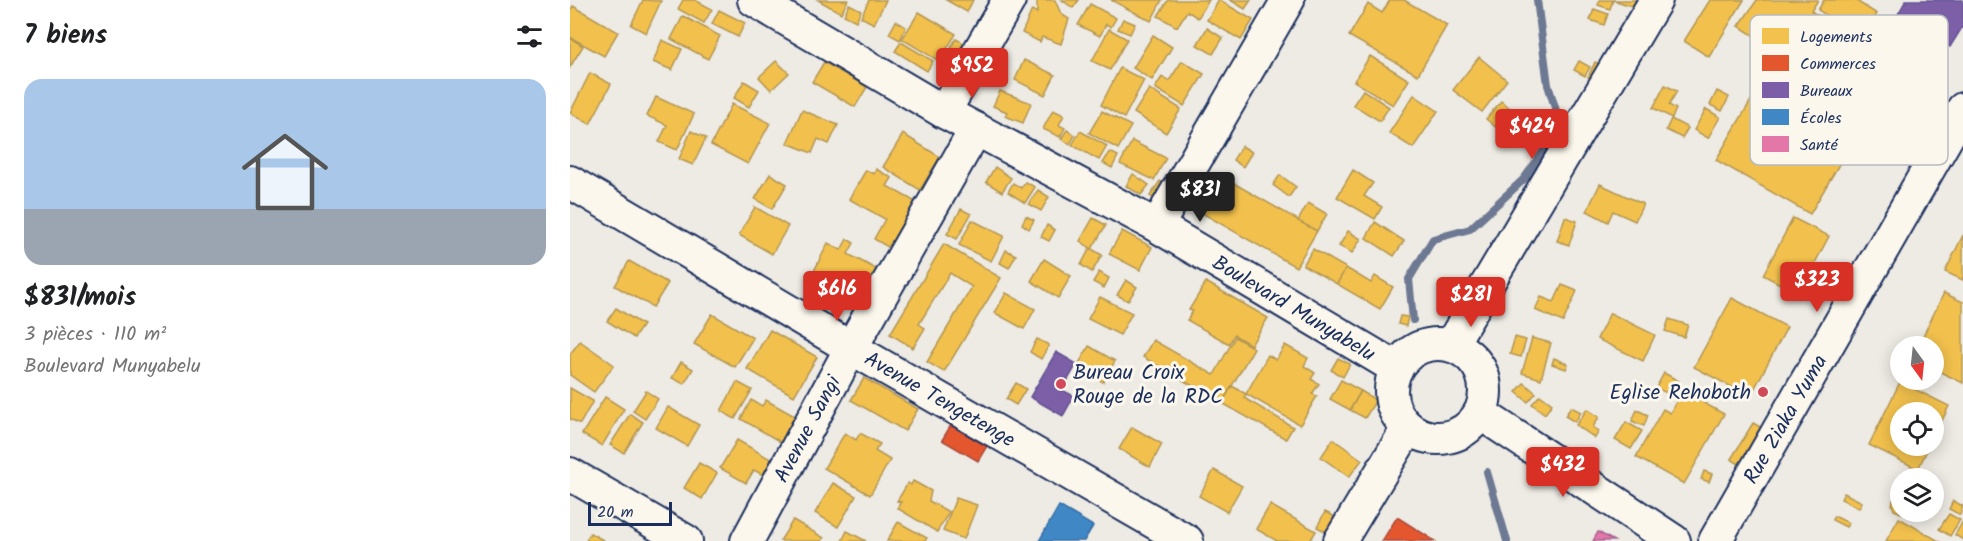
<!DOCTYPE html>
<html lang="fr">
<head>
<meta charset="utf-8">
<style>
	body { margin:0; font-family:Kalam,sans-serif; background:#f2f2f2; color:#202124; height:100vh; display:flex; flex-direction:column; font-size:22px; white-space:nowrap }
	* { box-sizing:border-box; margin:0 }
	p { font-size:20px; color:#757577 }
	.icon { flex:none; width:33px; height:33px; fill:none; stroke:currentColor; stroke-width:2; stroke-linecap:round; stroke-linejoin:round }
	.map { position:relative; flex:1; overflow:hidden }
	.drawer { display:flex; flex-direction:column; background:#fff; width:570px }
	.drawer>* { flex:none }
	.needle { width:39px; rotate:165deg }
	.fabs { position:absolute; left:1320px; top:336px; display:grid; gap:12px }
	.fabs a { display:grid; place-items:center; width:54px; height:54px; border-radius:50%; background:#fff; box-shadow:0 3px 15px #0003; font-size:30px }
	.scale { position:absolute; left:18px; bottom:15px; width:84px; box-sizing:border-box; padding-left:6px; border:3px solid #1b2f5e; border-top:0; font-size:16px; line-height:21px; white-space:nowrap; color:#1b2f5e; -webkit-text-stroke:4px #fbf7ec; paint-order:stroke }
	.price { position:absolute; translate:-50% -51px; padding:0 14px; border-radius:6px; background:#d93025; color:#fff; font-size:20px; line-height:39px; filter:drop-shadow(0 2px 3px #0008) }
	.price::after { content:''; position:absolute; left:50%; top:36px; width:18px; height:14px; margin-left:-9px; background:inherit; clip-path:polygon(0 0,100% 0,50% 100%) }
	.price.current { background:#222; color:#fff }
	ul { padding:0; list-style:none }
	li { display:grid; align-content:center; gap:12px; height:318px; padding:0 24px }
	li span { display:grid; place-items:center; height:186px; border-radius:18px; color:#555 }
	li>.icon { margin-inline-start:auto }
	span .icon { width:108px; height:108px; fill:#fffc; stroke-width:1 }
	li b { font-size:26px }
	h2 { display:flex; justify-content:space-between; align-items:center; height:72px; padding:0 24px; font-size:26px }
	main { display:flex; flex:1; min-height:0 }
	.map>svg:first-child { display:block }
	.homes { fill:#f2c14e; stroke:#b29553; stroke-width:1.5 }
	.shops { fill:#e4572e; stroke:#a84b3c; stroke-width:1.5 }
	.offices { fill:#7b5ea7; stroke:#5e5091; stroke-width:1.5 }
	.schools { fill:#3f88c5; stroke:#346da6; stroke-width:1.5 }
	.health { fill:#e377a8; stroke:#a76192; stroke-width:1.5 }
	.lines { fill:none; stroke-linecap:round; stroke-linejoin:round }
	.stream { stroke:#6d7892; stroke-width:8 }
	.minor-casing { stroke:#1b2f5e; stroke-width:36 }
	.minor { stroke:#fbf7ec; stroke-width:32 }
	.poi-dot { fill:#d1495b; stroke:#fbf7ec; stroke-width:2 }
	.labels { text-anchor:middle; stroke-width:6; stroke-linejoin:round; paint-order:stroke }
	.street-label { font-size:21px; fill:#1b2f5e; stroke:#fbf7ec }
	.poi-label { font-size:21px; fill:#1b2f5e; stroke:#fbf7ec; text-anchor:start }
	.key { fill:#fbf7ec; stroke:#b8bbc1; stroke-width:1.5 }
	.key-label { font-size:16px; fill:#1b2f5e }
</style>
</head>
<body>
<main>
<section class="drawer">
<h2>7 biens<svg class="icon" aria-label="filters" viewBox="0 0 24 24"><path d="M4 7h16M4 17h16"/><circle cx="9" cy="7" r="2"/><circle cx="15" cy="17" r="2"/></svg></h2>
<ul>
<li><span style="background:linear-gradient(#a9c7e8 70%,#9aa5b1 0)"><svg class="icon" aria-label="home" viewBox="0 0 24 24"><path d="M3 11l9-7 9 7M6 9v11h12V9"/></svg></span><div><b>$831/mois</b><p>3 pièces · 110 m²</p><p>Boulevard Munyabelu</p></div></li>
</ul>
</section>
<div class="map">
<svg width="1393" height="541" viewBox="0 0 1393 541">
	<rect width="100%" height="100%" fill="#eeebe4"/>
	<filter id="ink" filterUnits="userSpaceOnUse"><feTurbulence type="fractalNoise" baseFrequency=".0167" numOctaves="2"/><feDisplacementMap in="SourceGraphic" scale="12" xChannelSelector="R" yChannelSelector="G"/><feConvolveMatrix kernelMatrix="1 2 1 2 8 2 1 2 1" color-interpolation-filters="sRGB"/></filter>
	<g filter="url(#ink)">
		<g class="homes">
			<path d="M73 0 91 1 76 33 61 25Z"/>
			<path d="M113 0H125L142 9 134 23 108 9Z"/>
			<path d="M248 0H278L271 13Z"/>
			<path d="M299 0H316L304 24 291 17Z"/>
			<path d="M376 0H403L397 12Z"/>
			<path d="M467 0H485L491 14 499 19 491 44 472 37 470 42 452 33 462 10 467 13Z"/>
			<path d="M492 0H509L503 8Z"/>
			<path d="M541 0H592L581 21Z"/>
			<path d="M598 0H639L628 18 617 11 607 27 588 16Z"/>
			<path d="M649 0 683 20 671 40 637 20Z"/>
			<path d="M660 0H681L675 9Z"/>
			<path d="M820 0H834L877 25 848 75 779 36 798 4 812 13Z"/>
			<path d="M1030 0H1068L1065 7 1043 0 1040 9 1028 5Z"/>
			<path d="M1140 0H1174L1139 57 1114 41Z"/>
			<path d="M1187 0H1248L1241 11 1251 17 1222 61 1169 26Z"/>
			<path d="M1254 0H1285L1307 14 1292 38 1248 10Z"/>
			<path d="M279 4 291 10 286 21 274 15Z"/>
			<path d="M520 4 546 18 541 27 536 24 530 36 508 25Z"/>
			<path d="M3 6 48 32 34 56 0 37V11Z"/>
			<path d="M1024 9 1038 14 1034 25 1020 20Z"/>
			<path d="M149 10 175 23 168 37 142 24Z"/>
			<path d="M349 12 386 34 369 61 332 39Z"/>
			<path d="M113 16 150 36 138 59 101 39Z"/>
			<path d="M553 19 565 24 560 34 548 29Z"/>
			<path d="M326 21 336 27 330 40 319 34Z"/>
			<path d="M637 28 653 38 643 54 627 45Z"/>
			<path d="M539 29 557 39 540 70 522 61Z"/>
			<path d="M583 35 602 47 582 80 563 68Z"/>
			<path d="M0 38 13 46 0 67Z"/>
			<path d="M386 39 394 43 388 52 381 47Z"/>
			<path d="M92 40 112 49 102 70 83 62Z"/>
			<path d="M331 42 363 61 357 71 325 51Z"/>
			<path d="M379 49 388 55 377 74 367 68Z"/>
			<path d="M800 56 839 80 823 105 784 81Z"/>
			<path d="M909 57 937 80 912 112 883 90Z"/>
			<path d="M454 60 485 75 475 95 445 80Z"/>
			<path d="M206 61 219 73 201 90 189 77Z"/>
			<path d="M612 61 634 74 614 106 585 88 592 77 599 81Z"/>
			<path d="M1009 61 1020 67 1015 76 1004 70Z"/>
			<path d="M254 62 297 87 285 107 242 82Z"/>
			<path d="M1025 62 1043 70 1036 85 1018 77Z"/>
			<path d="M550 68 574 80 554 118 531 105Z"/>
			<path d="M20 73 41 84 20 124 0 113Z"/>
			<path d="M174 81 189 90 179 107 164 98Z"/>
			<path d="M1095 85 1107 91 1099 105 1106 109 1102 118 1083 108Z"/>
			<path d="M579 89 611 109 596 133 564 113Z"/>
			<path d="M793 90 819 107 810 121 783 105Z"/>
			<path d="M1187 90 1281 144 1240 214 1146 160Z"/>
			<path d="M430 91 461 103 453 123 435 116 437 112 423 106Z"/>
			<path d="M1147 91 1159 97 1152 111 1140 105Z"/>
			<path d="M844 95 868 111 843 148 819 133Z"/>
			<path d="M86 97 124 114 107 150 89 142 97 125 77 116Z"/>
			<path d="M931 101 958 122 942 141 916 119Z"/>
			<path d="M162 104 200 123 178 164 141 145Z"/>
			<path d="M1136 109 1150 117 1138 138 1124 130Z"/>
			<path d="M232 110 268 125 259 144 248 139 242 153 217 143Z"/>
			<path d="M483 110 494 115 489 125 495 128 490 137 473 129Z"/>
			<path d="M532 111 561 126 548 149 519 133Z"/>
			<path d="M1101 119 1118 128 1112 138 1096 130Z"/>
			<path d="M497 130 505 135 500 144 491 139Z"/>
			<path d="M121 131 136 138 123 165 109 159Z"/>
			<path d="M510 131 537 146 529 160 502 145Z"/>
			<path d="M333 134 370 157 350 190 313 167Z"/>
			<path d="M562 141 596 158 584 180 550 164Z"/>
			<path d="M672 146 682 152 673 167 663 160Z"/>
			<path d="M540 152 548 156 542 168 533 163Z"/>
			<path d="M425 167 441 178 432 192 416 182Z"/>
			<path d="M306 169 322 178 317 186 351 205 325 251 304 239 315 219 279 199 296 170 304 174Z"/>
			<path d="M783 170 803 183 794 196 812 207 805 219 767 197Z"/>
			<path d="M200 174 217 184 202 209 185 199Z"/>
			<path d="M563 174 579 185 571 195 556 186Z"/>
			<path d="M710 175 726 187 719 197 703 185Z"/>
			<path d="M653 177 747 231 726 267 632 213Z"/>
			<path d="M590 181 599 187 589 202 580 196Z"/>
			<path d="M455 182 465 187 455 203 438 192 443 183 451 188Z"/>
			<path d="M1030 184 1073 204 1065 221 1043 211 1038 222 1017 211Z"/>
			<path d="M468 190 479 197 471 211 459 204Z"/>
			<path d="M738 203 757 214 747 231 728 221Z"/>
			<path d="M185 207 218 226 202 254 169 235Z"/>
			<path d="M391 209 401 214 387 239 377 234Z"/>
			<path d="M456 216 464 220 459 229 452 224Z"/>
			<path d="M995 217 1007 221 999 245 987 241Z"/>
			<path d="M523 218 536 225 522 249 510 241Z"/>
			<path d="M1223 218 1259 236 1229 294 1193 275Z"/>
			<path d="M402 220 434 236 421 261 389 245Z"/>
			<path d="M805 222 834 241 824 256 796 238Z"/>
			<path d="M477 225 485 230 479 241 471 237Z"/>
			<path d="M552 231 582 247 570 270 539 254Z"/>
			<path d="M778 231 791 239 782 253 769 246Z"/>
			<path d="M1393 235V280L1375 272Z"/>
			<path d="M277 239 284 243 278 254 306 269 292 296 244 271 258 243 271 250Z"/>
			<path d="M374 244 431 278 374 372 357 362 402 287 380 273 349 324 355 328 343 348 320 334Z"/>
			<path d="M520 248 532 255 522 272 511 265Z"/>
			<path d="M743 249 776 268 767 284 733 265Z"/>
			<path d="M436 250 446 255 439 268 430 263Z"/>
			<path d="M474 259 501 276 488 298 461 281Z"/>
			<path d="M59 261 98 283 83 307 45 286Z"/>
			<path d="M776 268 801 283 805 276 823 287 810 309 767 284Z"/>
			<path d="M529 272 539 278 534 288 523 282Z"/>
			<path d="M556 280 567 287 558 301 547 295Z"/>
			<path d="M636 282 698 318 681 345 664 335 659 344 617 320 623 311 619 310Z"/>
			<path d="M992 285 1007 291 993 322 965 310 971 297 984 302Z"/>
			<path d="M436 293 465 309 454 329 425 313Z"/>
			<path d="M1374 293 1393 302V383L1364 369V346H1348Z"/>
			<path d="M530 297 562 313 550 335 518 319Z"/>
			<path d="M1162 298 1217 327 1180 397 1124 367Z"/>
			<path d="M46 308 73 325 64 338 37 321Z"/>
			<path d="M1040 313 1085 335 1073 361 1027 339Z"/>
			<path d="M142 314 183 338 165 367 124 344Z"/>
			<path d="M830 316 838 317 836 326 828 324Z"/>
			<path d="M1099 319 1118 325 1114 337 1095 331Z"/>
			<path d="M200 330 247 357 224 396 177 369Z"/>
			<path d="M665 337 684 348 652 403 573 357 583 340 644 375Z"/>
			<path d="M945 337 956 340 951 357 940 354Z"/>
			<path d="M962 338 981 343 971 379 952 373Z"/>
			<path d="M467 339 479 345 471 359 460 352Z"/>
			<path d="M10 341 44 365 24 392 0 375V354Z"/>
			<path d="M715 345 738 358 734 366 745 373 741 379 749 384 742 394 747 396 730 425 676 394 698 355 706 360Z"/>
			<path d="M519 346 545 361 533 382 507 367Z"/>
			<path d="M768 358 780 364 773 377 761 370Z"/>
			<path d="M984 358 998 364 996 369 982 364Z"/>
			<path d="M111 362 123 369 114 384 102 378Z"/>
			<path d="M1094 373 1109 381 1101 395 1086 388Z"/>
			<path d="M294 378 348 409 335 431 281 400Z"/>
			<path d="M771 380 791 391 780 410 760 399Z"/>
			<path d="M167 382 182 390 165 419 151 411Z"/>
			<path d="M1330 382 1379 406 1364 437V412H1330V446H1359L1348 469 1299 445Z"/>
			<path d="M446 383 456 389 446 405 436 399Z"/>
			<path d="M954 383 966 393 958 402 946 392Z"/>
			<path d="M662 386 676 394 674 398 723 427 716 439 652 403Z"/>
			<path d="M0 388 23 401 10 424 0 419Z"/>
			<path d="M76 391 88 399 75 419 63 411Z"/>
			<path d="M791 391 806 400 795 418 780 410Z"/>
			<path d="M1112 391 1154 414 1114 484 1066 457 1093 409 1100 413Z"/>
			<path d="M970 395 982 404 975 414 962 404Z"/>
			<path d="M35 397 54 409 32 446 12 434Z"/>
			<path d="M181 400 192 406 196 400 228 418 221 448 171 419Z"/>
			<path d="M98 407 129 425 117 446 86 428Z"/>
			<path d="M1001 407 1011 412 1005 422 995 416Z"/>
			<path d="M1017 409 1029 417 1023 427 1029 431 1025 438 1006 425Z"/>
			<path d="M1067 410 1078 415 1074 426 1062 421Z"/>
			<path d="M60 414 73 422 54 453 40 445Z"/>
			<path d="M1056 422 1072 431 1061 449 1045 440Z"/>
			<path d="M1183 423 1194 429 1172 466 1161 459Z"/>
			<path d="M562 427 592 444 580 467 549 449Z"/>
			<path d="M275 433 286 440 290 433 310 444 305 451 320 460 300 495 254 468Z"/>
			<path d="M763 439 792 460 779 477 751 457Z"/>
			<path d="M167 440 202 460 193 475 184 470 176 483 150 468Z"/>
			<path d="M129 463 147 473 132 499 114 488Z"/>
			<path d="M644 470 672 486 657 512 629 496Z"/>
			<path d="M1134 471 1142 474 1139 482 1131 479Z"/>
			<path d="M343 481 361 491 359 501 379 512 367 532 327 508 331 502 327 501 338 483 341 485Z"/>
			<path d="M263 483 286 496 268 527 245 513Z"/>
			<path d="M1274 493 1292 502 1289 508 1271 499Z"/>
			<path d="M1329 496 1330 512H1335L1331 513 1324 510 1322 505 1323 500Z"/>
			<path d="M386 498 407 505 394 539 373 531Z"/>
			<path d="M1383 501 1393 506 1390 515 1379 509Z"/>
			<path d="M700 505 746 531 740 541H707L686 529Z"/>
			<path d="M755 512 770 519 762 535 747 527Z"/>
			<path d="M1379 514 1390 520 1380 536 1369 529Z"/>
			<path d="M1264 516 1279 523 1276 527 1262 520Z"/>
			<path d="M1329 518 1369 541H1316Z"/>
			<path d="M223 520 254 538 252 541H210Z"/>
			<path d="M1393 521V540L1385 535Z"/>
			<path d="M328 522 357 538 355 541H317Z"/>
			<path d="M277 531 296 541H272Z"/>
			<path d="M20 533 35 541H16Z"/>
		</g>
		<g class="shops">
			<path d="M381 425 417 446 408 461 372 440Z"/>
			<path d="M827 517 865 541H812Z"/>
		</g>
		<g class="offices">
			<path d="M1336 0H1393V26L1380 47 1327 16Z"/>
			<path d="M486 352 507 364 492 390 504 396 493 416 460 397Z"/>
		</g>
		<path class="schools" d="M489 506 523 526 514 541H469Z"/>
		<path class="health" d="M1028 532 1044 541H1023Z"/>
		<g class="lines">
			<g class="stream">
				<path d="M843 320 839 279 863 239 900 229 954 179 991 126 978 85 967 0"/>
				<path d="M917 472 937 541"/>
			</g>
			<g class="minor-casing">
				<g id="minor">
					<path d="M184 0 374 112 587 226 826 368"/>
					<path d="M374 112 439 0"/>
					<path d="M0 182 281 348 617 541"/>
					<path d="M587 226 718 0"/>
					<circle cx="868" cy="391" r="47"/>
					<path d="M881 345 1086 0"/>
					<path d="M910 413 1104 541"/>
					<path d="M0 474 116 541"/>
					<path d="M177 541 281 348 406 129"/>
					<path d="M770 541 838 428"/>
					<path d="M1145 541 1393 109"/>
				</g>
			</g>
			<use href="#minor" class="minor"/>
		</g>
	</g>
	<g class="poi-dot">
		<circle cx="491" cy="384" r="6"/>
		<circle cx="1193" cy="392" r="6"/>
	</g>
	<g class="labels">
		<g class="street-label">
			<text transform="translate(724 308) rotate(31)" y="7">Boulevard Munyabelu</text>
			<text transform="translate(370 399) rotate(30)" y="7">Avenue Tengetenge</text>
			<text transform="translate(1215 419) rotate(-60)" y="7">Rue Ziaka Yuma</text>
			<text transform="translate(237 429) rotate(-62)" y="7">Avenue Sangi</text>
		</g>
		<g class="poi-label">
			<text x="503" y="379">Bureau Croix<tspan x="503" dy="24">Rouge de la RDC</tspan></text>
			<text x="1181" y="399" text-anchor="end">Eglise Rehoboth</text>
		</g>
	</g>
	<rect x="1180" y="15" width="198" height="150" rx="9" class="key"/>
	<rect x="1192" y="28" width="27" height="16" fill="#f2c14e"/>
	<rect x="1192" y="55" width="27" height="16" fill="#e4572e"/>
	<rect x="1192" y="82" width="27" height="16" fill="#7b5ea7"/>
	<rect x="1192" y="109" width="27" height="16" fill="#3f88c5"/>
	<rect x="1192" y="136" width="27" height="16" fill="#e377a8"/>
	<g class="key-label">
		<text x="1230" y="42">Logements</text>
		<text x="1230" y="69">Commerces</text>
		<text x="1230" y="96">Bureaux</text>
		<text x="1230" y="123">Écoles</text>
		<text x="1230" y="150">Santé</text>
	</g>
</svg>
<div class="fabs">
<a><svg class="needle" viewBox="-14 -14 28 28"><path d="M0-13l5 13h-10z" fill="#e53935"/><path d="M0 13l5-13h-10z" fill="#757577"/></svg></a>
<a><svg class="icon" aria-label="locate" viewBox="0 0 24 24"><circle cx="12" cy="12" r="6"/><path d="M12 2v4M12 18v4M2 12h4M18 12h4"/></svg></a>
<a><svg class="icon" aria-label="layers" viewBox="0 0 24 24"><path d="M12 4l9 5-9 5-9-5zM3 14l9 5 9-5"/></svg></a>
</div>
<div class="scale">20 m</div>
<b class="price" style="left:402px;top:99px">$952</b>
<b class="price" style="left:962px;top:160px">$424</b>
<b class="price current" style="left:630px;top:223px">$831</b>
<b class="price" style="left:1247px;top:313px">$323</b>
<b class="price" style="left:267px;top:322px">$616</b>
<b class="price" style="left:901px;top:328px">$281</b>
<b class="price" style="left:993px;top:498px">$432</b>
</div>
</main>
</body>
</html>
